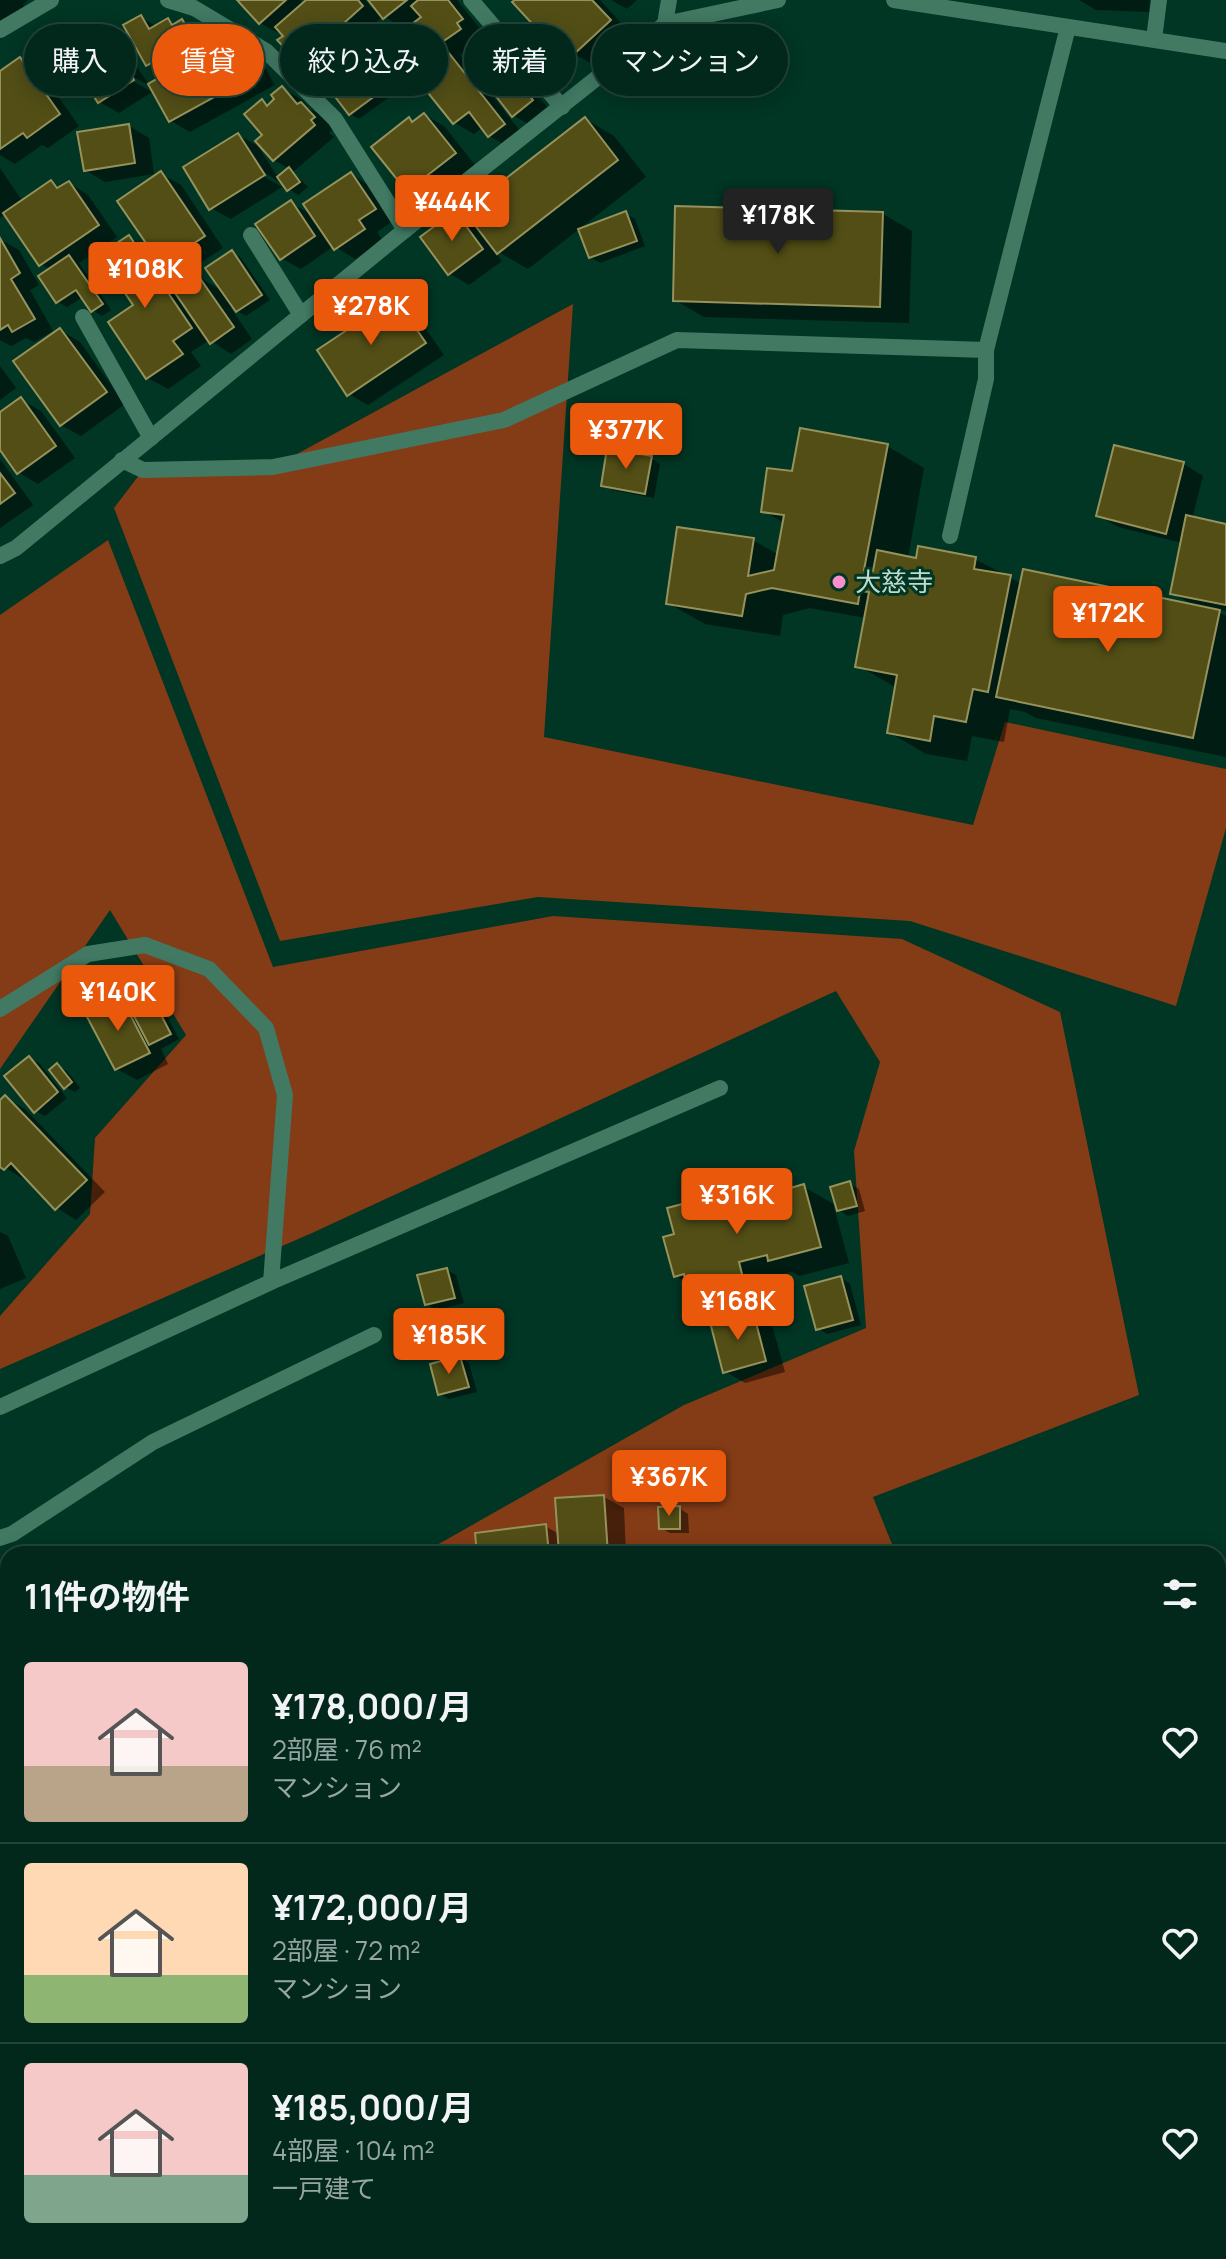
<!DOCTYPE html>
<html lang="ja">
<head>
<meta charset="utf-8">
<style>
	body { margin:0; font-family:Manrope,"Noto Sans JP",sans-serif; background:#0b3024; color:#f1f3f6; height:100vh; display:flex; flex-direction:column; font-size:30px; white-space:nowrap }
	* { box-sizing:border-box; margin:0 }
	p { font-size:26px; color:#96a6a3 }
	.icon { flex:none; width:44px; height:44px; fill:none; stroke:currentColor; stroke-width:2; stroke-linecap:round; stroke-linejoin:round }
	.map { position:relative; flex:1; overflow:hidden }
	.sheet { position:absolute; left:0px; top:1546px; width:1226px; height:714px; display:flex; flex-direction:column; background:#01281b; border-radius:24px 24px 0 0; box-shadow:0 4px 20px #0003,0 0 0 2px #23443a }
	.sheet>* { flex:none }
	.banner { position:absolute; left:24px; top:24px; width:800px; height:72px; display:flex; gap:16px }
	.price { position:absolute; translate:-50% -68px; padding:0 18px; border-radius:8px; background:#ea580c; color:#fff; font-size:26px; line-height:52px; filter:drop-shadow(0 2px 4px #0008) }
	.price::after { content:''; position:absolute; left:50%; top:48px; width:24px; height:18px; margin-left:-12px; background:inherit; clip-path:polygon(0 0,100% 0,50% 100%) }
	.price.current { background:#222; color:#fff }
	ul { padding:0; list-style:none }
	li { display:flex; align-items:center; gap:24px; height:200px; padding:0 24px }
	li+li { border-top:2px solid #23443a }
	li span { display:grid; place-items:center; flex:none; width:224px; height:160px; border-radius:8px; color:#555 }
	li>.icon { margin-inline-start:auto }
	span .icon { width:96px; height:96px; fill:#fffc; stroke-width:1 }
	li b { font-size:34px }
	h2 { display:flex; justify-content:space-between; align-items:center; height:96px; padding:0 24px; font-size:34px }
	.chip { padding:0 28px; border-radius:36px; background:#01281b; box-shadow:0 4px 20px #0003,0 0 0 2px #23443a; font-size:28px; line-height:72px }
	.chip.current { background:#ea580c; color:#fff }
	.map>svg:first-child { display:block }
	.green { fill:#843c16 }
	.shadow { fill:#0007 }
	.building { fill:#524e16; stroke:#96925b; stroke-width:2 }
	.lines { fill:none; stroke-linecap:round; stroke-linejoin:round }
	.lane { stroke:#417963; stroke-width:16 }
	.street { stroke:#417963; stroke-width:16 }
	.secondary { stroke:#45a581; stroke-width:16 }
	.poi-dot { fill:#f890cc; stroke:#013524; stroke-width:3 }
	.labels { text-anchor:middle; stroke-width:6; stroke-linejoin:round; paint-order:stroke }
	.poi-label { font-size:26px; fill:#bedcce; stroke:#013524; text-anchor:start }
</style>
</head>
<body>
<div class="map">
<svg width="1226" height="2259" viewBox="0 0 1226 2259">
	<rect width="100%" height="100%" fill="#013524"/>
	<g class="green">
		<path d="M573 304 544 737 973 825 1005 722 1226 769V828L1176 1006 910 921 538 897 280 941 114 508 143 470 273 467Z"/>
		<path d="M108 540 273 967 553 916 902 939 1060 1012 1139 1395 873 1497 896 1554H421L684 1405 866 1328 854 1151 880 1062 836 991 312 1233 0 1369V1316L90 1214 95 1138 186 1035 110 910 0 1069V615Z"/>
		<path d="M8 1764V1915L0 1905V1768Z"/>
		<path d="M0 2163 8 2169V2252H116L125 2259H0Z"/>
	</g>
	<g class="shadow">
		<path d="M0 0H28L23 5 27 9 0 27Z"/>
		<path d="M240 0H300L304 4 309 0H365L375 11 378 9 370 0H457L481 30 475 35 479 40 460 55 524 136 509 147 489 136 483 127 474 134 455 123 414 41 404 28 383 16 351 46 359 50 371 64 342 89 332 84 323 68 317 64 313 67 294 55 282 32 280 34 260 23Z"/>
		<path d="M517 0H600L629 32 594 65 552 42Z"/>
		<path d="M611 0H637L627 9Z"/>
		<path d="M1079 0H1150L1149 12 1096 10Z"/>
		<path d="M141 17 157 27 168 21 176 25 182 22 202 33 212 50 220 46 228 50 238 45 258 56 275 85 190 132 171 121 153 88 127 73 125 77 152 92 119 113 100 102 88 38 94 42 104 36 124 47 149 85 167 75 148 64Z"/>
		<path d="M488 46 508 58 551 112 533 127 513 115Z"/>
		<path d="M20 60 40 71 79 126 48 148 42 145 15 164 0 155V74Z"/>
		<path d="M375 72 384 78 395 93 359 119 350 114Z"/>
		<path d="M282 88 302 100 310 109 321 115 333 129 329 133 334 137 293 172 308 187 298 195 258 168 256 172 282 187 231 219 211 208 238 135 258 146 278 178 290 169 274 160 264 135 262 101 270 106Z"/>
		<path d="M425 115 444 126 475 165 436 195 427 190 421 193 401 182 409 120 415 123Z"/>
		<path d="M585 119 614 136 646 177 528 269 493 249 502 261 469 285 449 273 455 213 478 226Z"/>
		<path d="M129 126 149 138 154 174 105 182 85 170Z"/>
		<path d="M0 168 23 202 52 183 61 188 69 183 88 195 117 237 79 263 111 310 102 316 92 310 83 297 67 307 58 302 51 270 41 264 6 214 0 218Z"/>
		<path d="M161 174 181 185 223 248 182 275 156 260 177 290 197 276 224 292 232 252 241 258 270 300 246 316 230 307 252 339 231 354 210 340 191 352 201 366 168 389 148 378 110 323 136 305 129 237 155 252Z"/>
		<path d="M351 174 370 186 394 220 377 232 383 241 355 259 334 246 301 269 281 258 291 203 314 216Z"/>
		<path d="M626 214 635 219 645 246 600 263 590 257Z"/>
		<path d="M883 214 912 231 909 323 704 317 675 300Z"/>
		<path d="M0 239 19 250 39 285 30 290 53 331 34 342 26 338 11 346 0 340Z"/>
		<path d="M395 300 414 312 444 355 368 405 349 394Z"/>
		<path d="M60 330 80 342 125 404 81 436 61 425Z"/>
		<path d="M0 366 16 388 0 400Z"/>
		<path d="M21 400 41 411 75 458 38 484 18 472 0 447V415Z"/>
		<path d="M887 446 924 468 908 558 975 559 1022 584 1195 606 1172 593 1182 543 1118 527 1098 515 1115 447 1184 464 1203 476 1192 519 1226 526V611L1215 610 1226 616V757L1036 718 1025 712 1010 709 1004 742 972 736 967 761 926 754 889 732 897 688 857 665 866 618 810 608 783 615 780 636 705 624 668 603 753 540 779 555 785 523 763 511 794 473Z"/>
		<path d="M651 458 660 464 654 498 612 490 603 485Z"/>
		<path d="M0 459 33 505 0 528Z"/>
		<path d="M145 986 154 991 179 1039 161 1049 168 1064 137 1080 117 1069 120 998 130 1004Z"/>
		<path d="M29 1058 39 1063 67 1098 45 1116 35 1111Z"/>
		<path d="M57 1066 67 1071 80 1088 75 1092 65 1087Z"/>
		<path d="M5 1098 25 1109 105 1192 76 1220 57 1208 27 1178 25 1180 0 1164V1102Z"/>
		<path d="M850 1184 859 1189 865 1211 848 1216 834 1207 849 1263 799 1276 792 1272 767 1278 773 1298 721 1312 692 1295 687 1283 676 1276V1236L720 1196 744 1210 804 1187 837 1206Z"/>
		<path d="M0 1232 8 1236 26 1278 0 1289Z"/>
		<path d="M447 1270 456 1275 464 1303 436 1310 427 1304Z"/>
		<path d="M841 1278 850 1284 861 1325 827 1334 818 1328Z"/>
		<path d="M753 1313 772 1325 785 1372 745 1383 725 1371Z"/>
		<path d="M460 1358 469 1363 477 1392 449 1399 440 1394Z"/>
		<path d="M604 1497 624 1508 626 1554H479L545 1526 559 1534Z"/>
		<path d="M679 1508 688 1514 689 1533H670L661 1528Z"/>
		<path d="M1218 1784 1226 1788V1862L1218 1861Z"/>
		<path d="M1218 1967 1226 2015V2060L1218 2061Z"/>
		<path d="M0 1992 8 1998V2037L0 2033Z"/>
		<path d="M294 2252H384L386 2254 388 2252H440L448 2259H303Z"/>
		<path d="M588 2252H661V2259H600Z"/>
		<rect x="771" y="2252" width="90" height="7"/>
		<path d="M1002 2252H1078V2255L1087 2254 1084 2252H1124L1094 2255 1101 2259H1077L1076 2253 1064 2254 1073 2259H1010H1014Z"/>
		<path d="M1134 2252H1196L1197 2259H1135Z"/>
	</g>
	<g class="building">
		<path d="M237 0H286L259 24Z"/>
		<path d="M306 0H358L363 6 304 59 298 52 293 57 277 40 283 36 275 27Z"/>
		<path d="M368 0H407L383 19Z"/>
		<path d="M418 0H448L463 19 457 23 461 29 441 43 505 124 488 137 469 112 453 124 396 53 412 41 404 30 421 17 411 6Z"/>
		<path d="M515 0H592L611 20 573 55 557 38 551 44 512 2Z"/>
		<path d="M141 15 149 29 168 18 172 25 182 19 195 42 164 60 162 57 146 66 123 25Z"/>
		<path d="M104 33 134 80 98 103 65 51 88 36 91 41Z"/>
		<path d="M349 42 363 58 331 85 317 70Z"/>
		<path d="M220 43 225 50 239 43 256 74 169 122 148 84Z"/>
		<path d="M488 44 533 100 512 117 468 60Z"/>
		<path d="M20 57 60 114 27 138 23 133 0 149V71Z"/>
		<path d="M375 70 387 87 349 115 336 98Z"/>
		<path d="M282 86 297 104 301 102 315 117 311 120 315 125 273 161 255 141 262 135 244 114 262 99 267 106 274 99 271 95Z"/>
		<path d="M424 113 456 153 415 185 408 177 400 183 371 147 409 117 412 122Z"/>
		<path d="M585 117 618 160 497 254 464 211Z"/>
		<path d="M129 124 135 163 84 171 77 132Z"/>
		<path d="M238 133 265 175 209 210 183 167Z"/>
		<path d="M289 167 300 182 287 191 277 177Z"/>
		<path d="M161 171 205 236 161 265 117 201Z"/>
		<path d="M351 172 376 209 359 220 365 229 334 250 303 204Z"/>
		<path d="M51 180 57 188 69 181 99 225 39 266 3 213Z"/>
		<path d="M291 200 315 236 280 260 255 224Z"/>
		<path d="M675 206 883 212 880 307 673 301Z"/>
		<path d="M455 211 483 249 448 275 420 237Z"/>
		<path d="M626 211 637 241 589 258 578 229Z"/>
		<path d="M129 235 192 328 173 341 183 354 146 379 108 322 133 305 99 255Z"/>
		<path d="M0 238 20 273 11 279 35 319 12 332 8 325 0 330Z"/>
		<path d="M232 250 262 295 236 312 205 268Z"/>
		<path d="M69 255 103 304 91 312 76 290 56 303 38 276Z"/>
		<path d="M197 274 234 327 210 344 173 290Z"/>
		<path d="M395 298 426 343 347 396 317 350Z"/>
		<path d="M60 328 107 392 60 426 13 361Z"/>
		<path d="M21 397 56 446 17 474 0 450V412Z"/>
		<path d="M800 428 888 444 864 570 873 571 877 550 916 558 918 546 976 557 974 569 1011 575 988 692 973 689 966 722 934 716 930 741 887 733 897 675 855 667 869 592 860 591 858 604 772 588 746 594 742 616 666 604 677 527 754 538 748 576 774 570 784 515 761 512 767 468 792 471Z"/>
		<path d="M1114 445 1184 462 1166 534 1096 516Z"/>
		<path d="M607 448 652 456 645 494 601 486Z"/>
		<path d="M0 473 15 493 0 504Z"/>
		<path d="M1186 515 1226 524V605L1170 594Z"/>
		<path d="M1023 569 1220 610 1193 738 996 697Z"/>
		<path d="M145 984 171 1034 149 1045 123 995Z"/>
		<path d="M120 995 150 1053 115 1070 85 1013Z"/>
		<path d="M29 1056 58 1092 34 1113 4 1076Z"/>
		<path d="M57 1063 72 1082 64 1089 49 1070Z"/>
		<path d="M5 1095 87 1180 55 1210 11 1163 4 1170 0 1167V1100Z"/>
		<path d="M850 1181 857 1206 837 1211 830 1187Z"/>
		<path d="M804 1184 821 1247 768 1261 767 1255 739 1262 744 1282 690 1296 684 1274 674 1277 663 1237 674 1234 667 1208 721 1194 726 1213 754 1205 752 1199Z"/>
		<path d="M447 1268 455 1298 425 1305 417 1275Z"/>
		<path d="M841 1276 853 1320 816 1330 804 1286Z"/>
		<path d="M753 1311 766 1361 723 1373 710 1322Z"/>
		<path d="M460 1356 469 1387 438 1395 430 1364Z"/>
		<path d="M604 1495 608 1554H559L555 1498Z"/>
		<path d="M680 1506V1529H659L658 1507Z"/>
		<path d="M546 1524 549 1554H477L475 1533Z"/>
		<path d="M1223 1825 1226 1826V1861H1220Z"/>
		<path d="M291 2252H359L353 2259H300Z"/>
		<path d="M385 2252H435L437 2254 433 2259H379Z"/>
		<path d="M769 2252H842L843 2259H769Z"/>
		<path d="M1064 2252 1065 2259H1001V2258Z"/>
		<path d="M1092 2252V2258L1120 2255 1121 2259H1075L1074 2253Z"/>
		<path d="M1132 2252H1179L1180 2259H1133Z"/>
	</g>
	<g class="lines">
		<g class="lane">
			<path d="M251 235 301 315"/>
			<path d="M83 317 151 438"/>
			<path d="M122 460 143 470 273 467 504 420 677 340 986 350 1068 27"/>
			<path d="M950 536 986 379V350"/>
			<path d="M0 1009 88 954 145 945 209 969 266 1028 285 1095 271 1282"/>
			<path d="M0 1407 271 1282 720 1088"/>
			<path d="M0 1538 12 1534 153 1442 374 1335"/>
		</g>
		<g class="street">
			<path d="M168 0 194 8 266 51 335 119 405 230"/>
			<path d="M471 0 562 107"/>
			<path d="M894 0 1226 51"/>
			<path d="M665 24 669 0"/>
			<path d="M0 30 51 0"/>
			<path d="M1154 39 1159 0"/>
			<path d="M0 556 16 548 405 230 665 24 778 0"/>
			<path d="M1218 1873 1226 1874"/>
			<path d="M731 2252 732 2259"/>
			<path d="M973 2252 974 2259"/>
		</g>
		<g class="secondary">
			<path d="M0 2102 8 2108"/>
			<path d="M193 2252 202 2259"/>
		</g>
	</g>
	<circle class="poi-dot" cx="839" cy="582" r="8"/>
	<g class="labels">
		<g class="poi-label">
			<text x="855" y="591">大慈寺</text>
		</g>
	</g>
</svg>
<b class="price" style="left:452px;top:243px">¥444K</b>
<b class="price current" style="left:778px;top:256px">¥178K</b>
<b class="price" style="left:145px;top:310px">¥108K</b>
<b class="price" style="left:371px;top:347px">¥278K</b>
<b class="price" style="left:626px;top:471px">¥377K</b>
<b class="price" style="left:1108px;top:654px">¥172K</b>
<b class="price" style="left:118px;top:1033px">¥140K</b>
<b class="price" style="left:737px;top:1236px">¥316K</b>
<b class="price" style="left:738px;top:1342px">¥168K</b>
<b class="price" style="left:449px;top:1376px">¥185K</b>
<b class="price" style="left:669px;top:1518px">¥367K</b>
<div class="banner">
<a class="chip">購入</a>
<a class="chip current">賃貸</a>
<a class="chip">絞り込み</a>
<a class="chip">新着</a>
<a class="chip">マンション</a>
</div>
<section class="sheet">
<h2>11件の物件<svg class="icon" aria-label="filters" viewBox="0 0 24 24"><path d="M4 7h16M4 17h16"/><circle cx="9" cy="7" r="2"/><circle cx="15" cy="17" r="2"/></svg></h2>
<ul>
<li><span style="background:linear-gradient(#f6c9c9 65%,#b9a48a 0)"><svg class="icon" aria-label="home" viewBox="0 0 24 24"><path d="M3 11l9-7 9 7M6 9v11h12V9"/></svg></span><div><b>¥178,000/月</b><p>2部屋 · 76 m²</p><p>マンション</p></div><svg class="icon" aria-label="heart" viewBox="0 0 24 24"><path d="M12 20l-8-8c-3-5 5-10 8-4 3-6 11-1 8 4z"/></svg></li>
<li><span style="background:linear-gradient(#ffd9b3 70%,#8fb573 0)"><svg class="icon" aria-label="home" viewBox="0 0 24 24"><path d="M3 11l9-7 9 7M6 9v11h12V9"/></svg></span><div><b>¥172,000/月</b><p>2部屋 · 72 m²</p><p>マンション</p></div><svg class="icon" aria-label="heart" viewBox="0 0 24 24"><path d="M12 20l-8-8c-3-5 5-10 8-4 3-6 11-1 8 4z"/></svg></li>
<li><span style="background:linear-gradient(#f6c9c9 70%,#7fa58c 0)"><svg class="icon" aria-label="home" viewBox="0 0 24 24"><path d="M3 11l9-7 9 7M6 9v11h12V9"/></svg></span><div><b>¥185,000/月</b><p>4部屋 · 104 m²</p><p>一戸建て</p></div><svg class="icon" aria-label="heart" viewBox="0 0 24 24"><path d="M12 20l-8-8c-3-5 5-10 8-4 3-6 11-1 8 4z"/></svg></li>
</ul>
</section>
</div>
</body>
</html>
